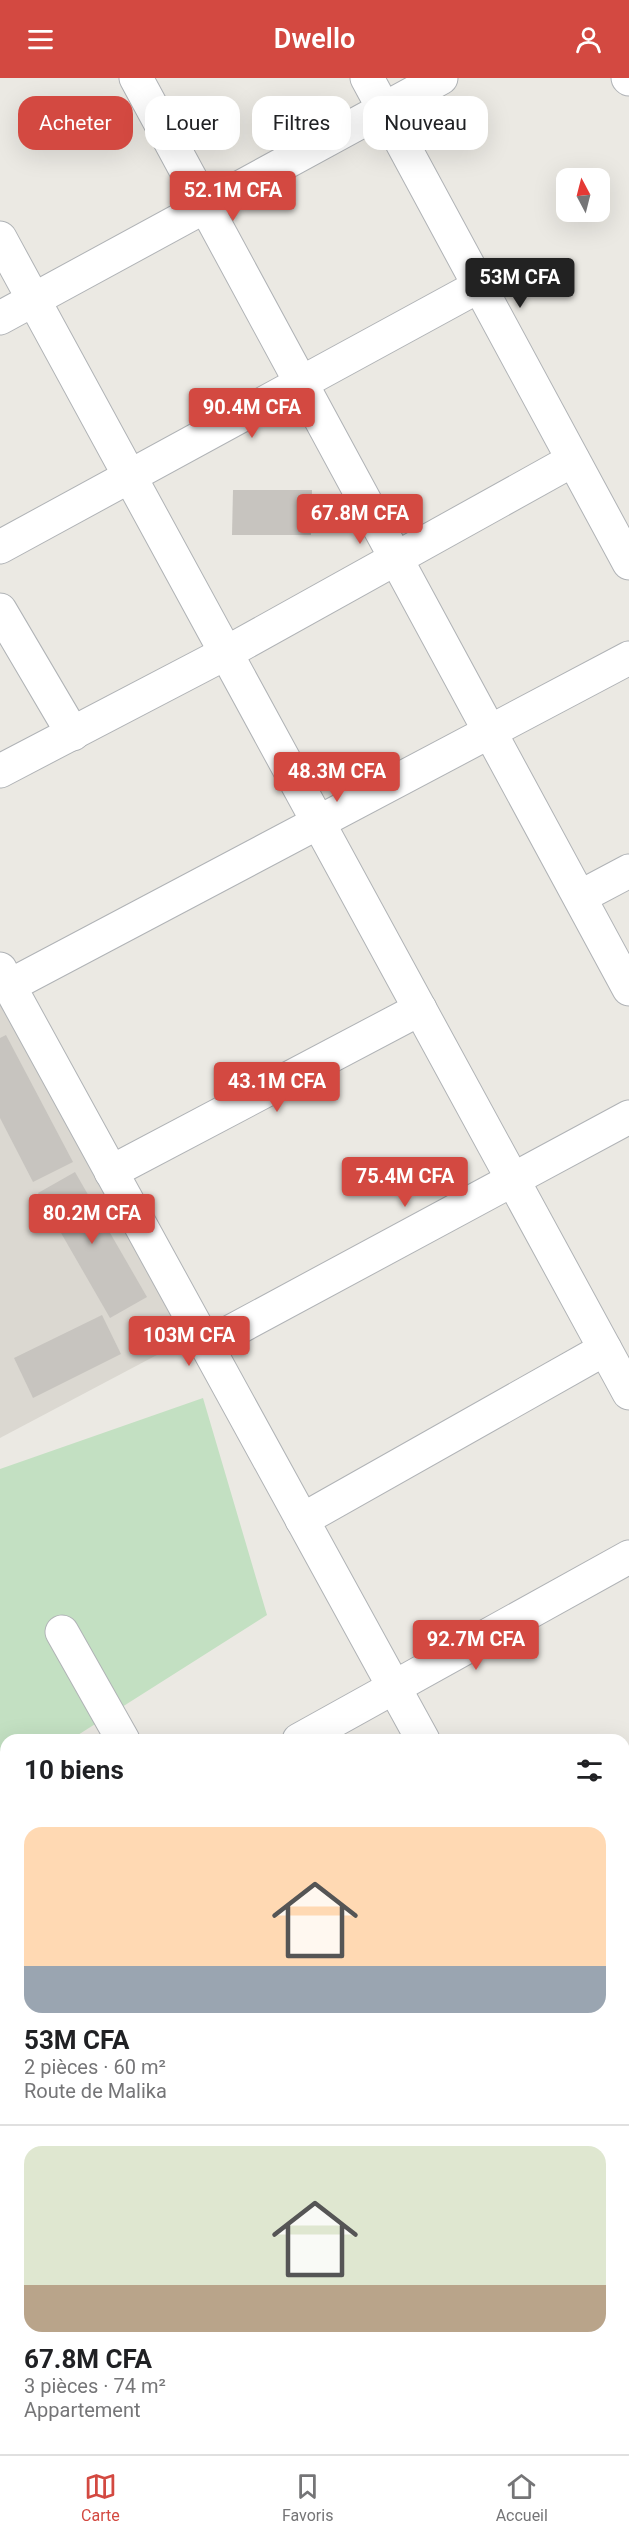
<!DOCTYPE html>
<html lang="fr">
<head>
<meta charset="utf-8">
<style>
	body { margin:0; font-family:Roboto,sans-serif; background:#f6f6f6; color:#202124; height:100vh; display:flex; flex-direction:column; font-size:22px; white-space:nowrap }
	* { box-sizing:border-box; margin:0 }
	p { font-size:20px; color:#757577 }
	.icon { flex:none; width:33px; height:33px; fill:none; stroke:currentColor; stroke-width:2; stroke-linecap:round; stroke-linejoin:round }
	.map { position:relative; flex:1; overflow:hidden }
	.details { position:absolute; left:0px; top:1656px; width:630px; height:720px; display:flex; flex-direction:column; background:#fff; border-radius:18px 18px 0 0; box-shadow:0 6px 24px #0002 }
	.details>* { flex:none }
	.banner { position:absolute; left:18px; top:18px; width:594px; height:54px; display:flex; gap:12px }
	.needle { width:39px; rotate:353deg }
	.tools { position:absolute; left:556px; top:90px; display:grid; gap:12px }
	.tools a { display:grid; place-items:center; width:54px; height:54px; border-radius:12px; background:#fff; box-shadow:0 6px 24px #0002; font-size:30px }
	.price { position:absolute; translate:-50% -51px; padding:0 14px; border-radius:6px; background:#d34941; color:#fff; font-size:20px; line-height:39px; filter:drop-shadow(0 2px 3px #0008) }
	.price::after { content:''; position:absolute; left:50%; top:36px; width:18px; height:14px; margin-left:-9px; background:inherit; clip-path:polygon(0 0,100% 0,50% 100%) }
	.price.current { background:#222; color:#fff }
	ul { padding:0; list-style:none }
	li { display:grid; align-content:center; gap:12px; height:318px; padding:0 24px }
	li+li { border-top:2px solid #e0e0e0 }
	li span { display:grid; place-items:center; height:186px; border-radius:18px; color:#555 }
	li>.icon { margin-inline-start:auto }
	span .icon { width:108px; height:108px; fill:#fffc; stroke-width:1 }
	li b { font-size:26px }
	h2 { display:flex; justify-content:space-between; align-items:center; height:72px; padding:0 24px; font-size:26px }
	.chip { padding:0 21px; border-radius:18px; background:#fff; box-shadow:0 6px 24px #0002; font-size:21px; line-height:54px }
	.chip.current { background:#d34941; color:#fff }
	header { display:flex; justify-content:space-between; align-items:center; height:78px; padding:0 24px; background:#d34941; color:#fff; font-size:27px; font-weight:600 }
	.tab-bar { display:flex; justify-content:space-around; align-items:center; height:84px; border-top:2px solid #e0e0e0; background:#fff; font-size:16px; color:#757577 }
	.tab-bar a { display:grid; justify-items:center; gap:3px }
	.tab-bar .current { color:#d34941 }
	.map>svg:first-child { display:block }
	.education { fill:#dbd8d1 }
	.medical { fill:#f7e1e0 }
	.green { fill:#c3e0c2 }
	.building { fill:#c7c4bf }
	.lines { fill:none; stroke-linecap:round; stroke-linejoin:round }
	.street-casing { stroke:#b0b3b6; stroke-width:35 }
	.secondary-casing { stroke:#afb2b6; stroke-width:35 }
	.street { stroke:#fff; stroke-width:33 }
	.secondary { stroke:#fff; stroke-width:33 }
</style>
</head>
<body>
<header><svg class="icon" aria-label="menu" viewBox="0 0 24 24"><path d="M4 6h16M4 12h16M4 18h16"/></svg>Dwello<svg class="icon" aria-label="person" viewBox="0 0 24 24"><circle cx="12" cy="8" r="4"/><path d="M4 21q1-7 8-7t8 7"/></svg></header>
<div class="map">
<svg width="629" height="2376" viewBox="0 0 629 2376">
	<rect width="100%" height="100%" fill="#ebe9e3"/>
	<path class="education" d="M0 925 189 1260 0 1360Z"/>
	<path class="medical" d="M629 1838V1948L624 1946V1842Z"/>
	<g class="green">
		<path d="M203 1320 267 1537 70 1662H6V1759L0 1776V1391Z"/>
		<path d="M0 1797 6 1800V2111L0 2126Z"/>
	</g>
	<g class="building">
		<path d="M233 412H312L311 457H232Z"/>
		<path d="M6 957 73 1084 33 1104 0 1040V960Z"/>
		<path d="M75 1094 147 1219 110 1240 38 1115Z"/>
		<path d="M102 1237 121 1276 33 1320 14 1280Z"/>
		<path d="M463 2370H558L542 2376H465Z"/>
	</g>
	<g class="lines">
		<g class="street-casing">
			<g id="street">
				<path d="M136 0 629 911"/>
				<path d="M367 0 629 485"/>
				<path d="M0 160 629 1315"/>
				<path d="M0 240 441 0"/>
				<path d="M0 469 479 208"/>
				<path d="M0 532 73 656"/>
				<path d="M0 693 226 575 573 382"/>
				<path d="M580 819 629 793"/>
				<path d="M0 891 423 1662"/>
				<path d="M9 908 629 580"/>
				<path d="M111 1094 420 931"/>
				<path d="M206 1267 629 1039"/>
				<path d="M302 1442 605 1271"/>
				<path d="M62 1554 123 1662"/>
				<path d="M299 1662 629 1479"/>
				<path d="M624 1971 629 1973"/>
				<path d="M0 2011 6 1998"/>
				<path d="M624 2082 629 2071"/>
				<path d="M0 2115 6 2118"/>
				<path d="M624 2294 629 2296"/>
				<path d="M369 2376 372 2370"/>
				<path d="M586 2376 589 2370"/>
			</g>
		</g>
		<g class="secondary-casing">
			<g id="secondary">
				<path d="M628 0 629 1"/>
				<path d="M624 1760 629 1756"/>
				<path d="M34 2376 37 2370"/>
			</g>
		</g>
		<use href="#street" class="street"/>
		<use href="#secondary" class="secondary"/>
	</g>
</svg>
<div class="tools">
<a><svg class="needle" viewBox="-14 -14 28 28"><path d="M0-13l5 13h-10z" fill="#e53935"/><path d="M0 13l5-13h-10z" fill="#757577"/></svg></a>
</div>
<b class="price" style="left:233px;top:144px">52.1M CFA</b>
<b class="price current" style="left:520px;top:231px">53M CFA</b>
<b class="price" style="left:252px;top:361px">90.4M CFA</b>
<b class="price" style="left:360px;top:467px">67.8M CFA</b>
<b class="price" style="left:337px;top:725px">48.3M CFA</b>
<b class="price" style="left:277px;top:1035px">43.1M CFA</b>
<b class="price" style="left:405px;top:1130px">75.4M CFA</b>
<b class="price" style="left:92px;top:1167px">80.2M CFA</b>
<b class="price" style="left:189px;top:1289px">103M CFA</b>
<b class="price" style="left:476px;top:1593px">92.7M CFA</b>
<div class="banner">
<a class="chip current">Acheter</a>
<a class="chip">Louer</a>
<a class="chip">Filtres</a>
<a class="chip">Nouveau</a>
</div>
<section class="details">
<h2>10 biens<svg class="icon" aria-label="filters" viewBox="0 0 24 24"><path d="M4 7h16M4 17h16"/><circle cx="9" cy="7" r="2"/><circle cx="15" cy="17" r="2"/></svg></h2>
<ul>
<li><span style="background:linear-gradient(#ffd9b3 75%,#9aa5b1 0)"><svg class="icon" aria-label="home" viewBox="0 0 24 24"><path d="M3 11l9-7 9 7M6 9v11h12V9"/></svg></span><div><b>53M CFA</b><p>2 pièces · 60 m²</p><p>Route de Malika</p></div></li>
<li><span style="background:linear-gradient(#dfe7d0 75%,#b9a48a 0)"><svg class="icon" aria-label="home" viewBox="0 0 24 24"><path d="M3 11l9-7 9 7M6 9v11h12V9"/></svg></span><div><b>67.8M CFA</b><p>3 pièces · 74 m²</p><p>Appartement</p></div></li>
</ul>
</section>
</div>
<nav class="tab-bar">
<a class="current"><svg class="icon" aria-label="map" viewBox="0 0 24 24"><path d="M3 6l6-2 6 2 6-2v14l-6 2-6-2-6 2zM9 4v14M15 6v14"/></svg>Carte</a>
<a><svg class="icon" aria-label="saved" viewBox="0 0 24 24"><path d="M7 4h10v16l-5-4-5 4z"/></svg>Favoris</a>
<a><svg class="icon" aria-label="home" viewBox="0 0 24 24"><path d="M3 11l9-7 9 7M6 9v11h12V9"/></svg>Accueil</a>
</nav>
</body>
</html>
